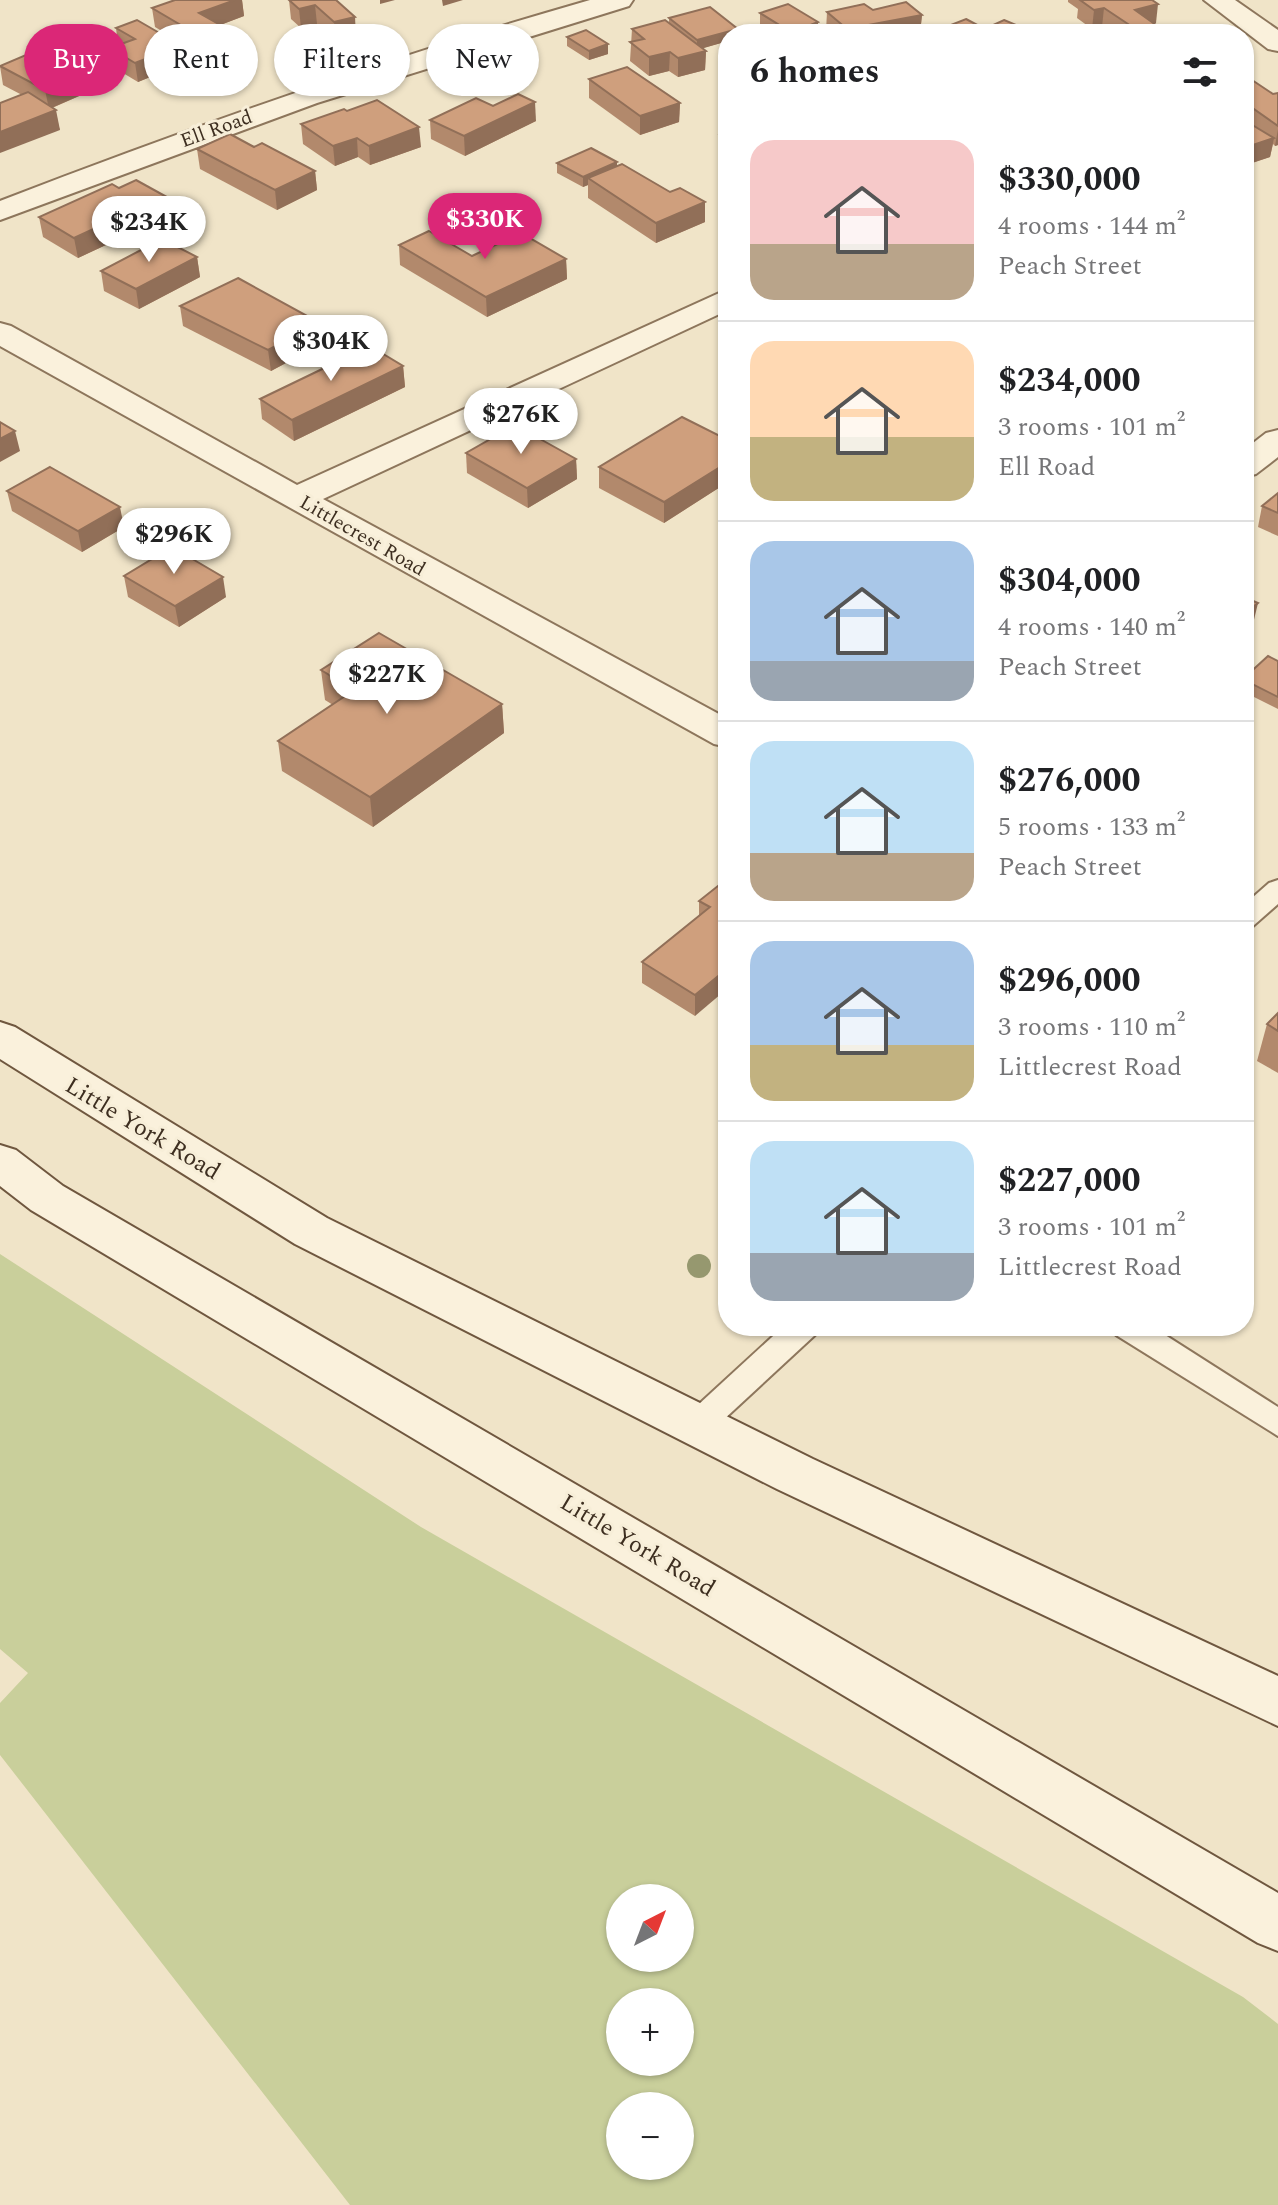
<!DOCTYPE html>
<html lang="en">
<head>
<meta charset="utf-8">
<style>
	body { margin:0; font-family:Spectral,serif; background:#f6f6f6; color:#202124; height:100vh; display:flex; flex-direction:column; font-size:30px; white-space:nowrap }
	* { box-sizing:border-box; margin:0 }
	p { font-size:26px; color:#757577 }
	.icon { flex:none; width:44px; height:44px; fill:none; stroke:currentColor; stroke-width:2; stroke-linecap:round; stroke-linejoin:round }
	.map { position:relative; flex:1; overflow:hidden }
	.drawer { position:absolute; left:718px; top:24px; width:536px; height:1312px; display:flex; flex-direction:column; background:#fff; border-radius:32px; box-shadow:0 2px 6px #0004 }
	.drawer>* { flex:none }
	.guide { position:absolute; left:24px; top:24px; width:574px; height:72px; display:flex; gap:16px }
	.needle { width:52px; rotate:42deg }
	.buttons { position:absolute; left:606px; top:1884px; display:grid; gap:16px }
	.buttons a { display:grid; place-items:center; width:88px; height:88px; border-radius:50%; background:#fff; box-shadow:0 2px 6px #0004; font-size:40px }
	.price { position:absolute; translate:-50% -68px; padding:0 18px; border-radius:28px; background:#fff; color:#222; font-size:26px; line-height:52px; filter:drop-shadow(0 2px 4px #0008) }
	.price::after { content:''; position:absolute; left:50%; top:48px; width:24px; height:18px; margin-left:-12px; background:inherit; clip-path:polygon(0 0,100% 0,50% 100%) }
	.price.active { background:#db2777; color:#fff }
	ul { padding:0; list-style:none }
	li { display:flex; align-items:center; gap:24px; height:200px; padding:0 32px }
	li+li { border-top:2px solid #e0e0e0 }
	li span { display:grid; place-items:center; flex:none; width:224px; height:160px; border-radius:24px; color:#555 }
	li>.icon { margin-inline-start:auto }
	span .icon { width:96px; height:96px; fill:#fffc; stroke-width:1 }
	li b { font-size:34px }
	h2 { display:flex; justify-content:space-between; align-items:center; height:96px; padding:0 32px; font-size:34px }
	.tag { padding:0 28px; border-radius:36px; background:#fff; box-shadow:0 2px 6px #0004; font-size:28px; line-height:72px }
	.tag.active { background:#db2777; color:#fff }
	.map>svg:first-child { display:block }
	.green { fill:#c9cf9b; fill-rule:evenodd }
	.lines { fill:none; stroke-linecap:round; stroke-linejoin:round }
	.service-casing { stroke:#8d765c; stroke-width:4 }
	.minor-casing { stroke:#8d765c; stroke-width:4 }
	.secondary-casing { stroke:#6f573f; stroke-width:4 }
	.service { fill:#faf1dc; fill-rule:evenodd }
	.minor { fill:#faf1dc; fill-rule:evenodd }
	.secondary { fill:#faf1dc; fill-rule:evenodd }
	.tree { fill:#96986f }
	.wall { fill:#b2896c }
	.shaded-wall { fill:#916f58 }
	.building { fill:#cf9f7d; stroke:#916f58; stroke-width:2 }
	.labels { text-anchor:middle; stroke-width:6; stroke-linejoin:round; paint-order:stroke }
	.far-street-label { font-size:20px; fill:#3d2e20; stroke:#f7eed8 }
	.street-label { font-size:24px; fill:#3d2e20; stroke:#f7eed8 }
</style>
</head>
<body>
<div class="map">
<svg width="1278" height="2205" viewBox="0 0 1278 2205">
	<rect width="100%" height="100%" fill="#f0e4c8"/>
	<path class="green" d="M0 1254 421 1527 1243 1997 1278 2024V2205H350L0 1755V1703L28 1673 0 1649ZM680 1898V1958H620V1898ZM620 2002H680V2062H620ZM620 2106H680V2166H620Z"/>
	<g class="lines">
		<g class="service-casing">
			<g id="service">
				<path d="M1278 880V904L1253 926 1244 929V905L1269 883Z"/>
				<path d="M784 1326H819L815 1335 708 1434 697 1438 686 1434 681 1425 686 1416Z"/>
				<path d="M1112 1326H1151L1278 1407V1436L1116 1335Z"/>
			</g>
		</g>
		<g class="minor-casing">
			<g id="minor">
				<path d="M590 0H633L629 6 317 103 0 220V201C194 126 390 57 590 0Z"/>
				<path d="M1204 0H1235L1278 30V51L1268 49Z"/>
				<path d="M728 289V310L323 499 728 719V747L714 744 0 346V323L11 326 297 485Z"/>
				<path d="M1278 430V457L1256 474 1244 477V450L1266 433Z"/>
			</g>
		</g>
		<g class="secondary-casing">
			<g id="secondary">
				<path d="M0 1022 15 1027 327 1218 813 1459 1278 1676V1726L777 1489 295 1244 0 1059Z"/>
				<path d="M0 1145 16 1150 63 1186 1278 1893V1951L1258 1943 31 1210 0 1186Z"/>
			</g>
		</g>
		<use href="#service" class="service"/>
		<use href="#minor" class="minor"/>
		<use href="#secondary" class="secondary"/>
	</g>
	<circle class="tree" cx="699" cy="1266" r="12"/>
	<g class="wall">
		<path d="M175 0H242L244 16 220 25 238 35 240 54 216 63 155 27 152 8Z"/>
		<path d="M289 0H336L356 36 336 41 317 24 301 28 291 19Z"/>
		<path d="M1068 0H1152L1156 23H1154L1155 34H1112L1102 27 1092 29 1077 18 1078 9 1068 2Z"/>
		<path d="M873 10 922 15 920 33 830 34 826 31 827 12Z"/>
		<path d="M760 13 818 22V32L821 34H763L760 32Z"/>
		<path d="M669 18 738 29V34H728V41L703 48 706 51 705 70 678 77 669 71 649 76 630 61 632 29 669 23Z"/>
		<path d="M991 26 1038 34H991Z"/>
		<path d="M116 28 206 60 209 80 186 88 160 73 138 82 113 67 110 48 118 45Z"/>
		<path d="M567 37 608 44V54L589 60 567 46Z"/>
		<path d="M0 66 99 67 102 86 52 108 60 130 22 95 3 85Z"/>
		<path d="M589 79 680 103 679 122 640 135 589 98Z"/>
		<path d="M1244 83 1273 94 1278 93V145L1275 146 1273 144 1270 157 1246 165 1244 164Z"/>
		<path d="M493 106 536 121 465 156 431 139 430 120Z"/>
		<path d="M347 111 421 147 370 165 358 157 335 166 303 144 301 124Z"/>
		<path d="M728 132V169L723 166V156L720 154V135Z"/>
		<path d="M254 147 315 171 317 190 277 210 200 169 197 149Z"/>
		<path d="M557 163 617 166 670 192 705 222 656 243 588 198V185L583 187 557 173Z"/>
		<path d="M119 188 165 196 168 216 78 258 43 237 39 217Z"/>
		<path d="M399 245 472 256 566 259 567 279 487 317 400 265Z"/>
		<path d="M197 257 200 277 139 309 104 291 101 271Z"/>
		<path d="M180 306 323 343 271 371 183 326Z"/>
		<path d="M403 366 405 387 294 441 262 419 260 399Z"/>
		<path d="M728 440V482L664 523 599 488V467Z"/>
		<path d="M466 453 576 459 577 479 528 508 467 473Z"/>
		<path d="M7 491 124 527 82 552 12 511Z"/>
		<path d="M1278 493V536L1258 527 1262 506Z"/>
		<path d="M124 576 226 597 179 627 128 597Z"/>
		<path d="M1278 661V709L1244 692V678Z"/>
		<path d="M321 670 502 704 504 733 373 827 282 771 278 741 333 705 325 700Z"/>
		<path d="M728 878 695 1016 642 983V962L699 916V901Z"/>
		<path d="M1278 1013V1073L1257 1061 1267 1024Z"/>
		<path d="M728 1056V1085L722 1082 723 1061Z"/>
	</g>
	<g class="shaded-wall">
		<path d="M235 0H242L244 16 202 32 199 13Z"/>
		<path d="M380 0H395L380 4Z"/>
		<path d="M442 0H463L443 6Z"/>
		<path d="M1158 4 1156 23 1134 29 1135 10Z"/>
		<path d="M315 5 317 24 301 28 299 9Z"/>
		<path d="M1104 8 1102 27 1092 29 1094 10Z"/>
		<path d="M922 15 920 33 847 34V29Z"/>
		<path d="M355 17 356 36 336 41 334 22Z"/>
		<path d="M818 22V34L808 26Z"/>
		<path d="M1156 25 1155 34H1136L1137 30Z"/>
		<path d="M738 29V34H728V41L697 50V40Z"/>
		<path d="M238 35 240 54 216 63 213 44Z"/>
		<path d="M608 44V54L589 60V51Z"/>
		<path d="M706 51 705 70 678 77V58Z"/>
		<path d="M670 52 669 71 649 76V57Z"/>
		<path d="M158 54 160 73 138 82 135 63Z"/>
		<path d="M206 60 209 80 186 88 183 69Z"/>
		<path d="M99 67 102 86 49 109 45 90Z"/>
		<path d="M535 102 536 121 465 156 464 136Z"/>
		<path d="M680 103 679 122 640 135V116Z"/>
		<path d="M56 110 60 130 0 153V132Z"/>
		<path d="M419 127 421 147 370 165 369 146Z"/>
		<path d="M1278 129V145L1275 146Z"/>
		<path d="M357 138 358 157 335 166 333 146Z"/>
		<path d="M1274 138 1270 157 1246 165 1250 146Z"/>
		<path d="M617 162V172L588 178V185L583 187V177Z"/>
		<path d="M315 171 317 190 277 210 275 190Z"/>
		<path d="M165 196 168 216 78 258 74 238Z"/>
		<path d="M705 202V222L656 243V223Z"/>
		<path d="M197 257 200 277 139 309 136 289Z"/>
		<path d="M566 259 567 279 487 317 486 297Z"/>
		<path d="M320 323 323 343 271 371 268 350Z"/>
		<path d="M403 366 405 387 294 441 292 420Z"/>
		<path d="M15 431 20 451 0 462V439Z"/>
		<path d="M576 459 577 479 528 508 527 488Z"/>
		<path d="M728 462V482L664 523V502Z"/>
		<path d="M120 507 124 527 82 552 78 531Z"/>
		<path d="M223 577 226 597 179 627 175 606Z"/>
		<path d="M1258 603 1253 624 1244 631V614Z"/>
		<path d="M502 704 504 733 373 827 370 797Z"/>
		<path d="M728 968V988L695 1016V995Z"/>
	</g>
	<g class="building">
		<path d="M175 0H235L199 13 238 35 213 44 152 8Z"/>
		<path d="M289 0H336L355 17 334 22 315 5 299 9Z"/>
		<path d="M1080 0H1152L1158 4 1135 10 1156 25 1137 30 1104 8 1094 10Z"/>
		<path d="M906 2 922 15 847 29 827 12 864 4 873 10Z"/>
		<path d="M788 4 818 22 808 26 821 34H794L760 13Z"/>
		<path d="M710 7 738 29 697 40 669 18Z"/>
		<path d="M966 19 987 30 976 34H928Z"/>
		<path d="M137 20 206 60 183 69 158 54 135 63 110 48 135 39 116 28Z"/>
		<path d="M665 20 706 51 678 58 670 52 649 57 630 42 644 39 632 29Z"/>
		<path d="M1004 20 1038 34H1010L991 26Z"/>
		<path d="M586 30 608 44 589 51 567 37Z"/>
		<path d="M54 43 99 67 45 90 0 66Z"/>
		<path d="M627 67 680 103 640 116 589 79Z"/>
		<path d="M1252 80 1273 94 1278 93V126L1244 102V83Z"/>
		<path d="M28 92 56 110 0 132V103Z"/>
		<path d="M518 94 535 102 464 136 430 120 476 98 493 106Z"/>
		<path d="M377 100 419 127 369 146 357 138 333 146 301 124 344 109 347 111Z"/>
		<path d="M1244 120 1274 138 1250 146 1244 142Z"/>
		<path d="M728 132V139L720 135Z"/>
		<path d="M230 134 254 147 262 143 315 171 275 190 197 149Z"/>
		<path d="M591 148 617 162 583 177 557 163Z"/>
		<path d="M622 164 670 192 680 188 705 202 656 223 588 178Z"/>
		<path d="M136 180 165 196 74 238 39 217 112 184 119 188Z"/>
		<path d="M429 231 472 256 521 233 566 259 486 297 399 245Z"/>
		<path d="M162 239 197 257 136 289 101 271Z"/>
		<path d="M238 278 320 323 268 350 180 306Z"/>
		<path d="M370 346 403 366 292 420 260 399Z"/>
		<path d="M682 417 728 440V462L664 502 599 467Z"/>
		<path d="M0 422 15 431 0 439Z"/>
		<path d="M515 425 576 459 527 488 466 453Z"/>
		<path d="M50 467 120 507 78 531 7 491Z"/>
		<path d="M1278 493V513L1262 506Z"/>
		<path d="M172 547 223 577 175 606 124 576Z"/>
		<path d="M1244 597 1258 603 1244 614Z"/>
		<path d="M379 633 502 704 370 797 278 741 354 690 321 670Z"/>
		<path d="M1268 656 1278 661V697L1244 680V678Z"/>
		<path d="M728 878V968L695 995 642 962 710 907 699 901Z"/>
		<path d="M1278 1013V1031L1267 1024Z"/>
	</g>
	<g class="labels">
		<g class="far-street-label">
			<text transform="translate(216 128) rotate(-20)" y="7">Ell Road</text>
			<text transform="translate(363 535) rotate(30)" y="7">Littlecrest Road</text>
		</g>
		<g class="street-label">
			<text transform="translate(143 1128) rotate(31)" y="8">Little York Road</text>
			<text transform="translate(638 1545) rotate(31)" y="8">Little York Road</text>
		</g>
	</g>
</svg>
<div class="buttons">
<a><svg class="needle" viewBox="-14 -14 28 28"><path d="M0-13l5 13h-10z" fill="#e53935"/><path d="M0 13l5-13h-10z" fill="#757577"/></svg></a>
<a>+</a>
<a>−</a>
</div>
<b class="price active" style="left:485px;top:261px">$330K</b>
<b class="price" style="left:149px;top:264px">$234K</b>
<b class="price" style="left:331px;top:383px">$304K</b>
<b class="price" style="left:521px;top:456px">$276K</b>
<b class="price" style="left:174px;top:576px">$296K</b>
<b class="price" style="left:387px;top:716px">$227K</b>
<div class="guide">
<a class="tag active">Buy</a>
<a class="tag">Rent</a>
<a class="tag">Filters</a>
<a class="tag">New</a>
</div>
<section class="drawer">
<h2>6 homes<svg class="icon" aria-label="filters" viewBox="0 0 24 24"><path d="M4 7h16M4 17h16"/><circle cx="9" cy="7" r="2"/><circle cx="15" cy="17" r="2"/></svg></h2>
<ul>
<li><span style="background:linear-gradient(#f6c9c9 65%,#b9a48a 0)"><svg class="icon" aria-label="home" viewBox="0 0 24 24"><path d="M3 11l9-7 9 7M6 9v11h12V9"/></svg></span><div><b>$330,000</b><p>4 rooms · 144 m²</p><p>Peach Street</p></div></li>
<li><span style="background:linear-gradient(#ffd9b3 60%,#c2b280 0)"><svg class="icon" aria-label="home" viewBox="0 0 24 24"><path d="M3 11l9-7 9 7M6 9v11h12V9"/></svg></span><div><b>$234,000</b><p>3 rooms · 101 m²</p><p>Ell Road</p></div></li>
<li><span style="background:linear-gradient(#a9c7e8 75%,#9aa5b1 0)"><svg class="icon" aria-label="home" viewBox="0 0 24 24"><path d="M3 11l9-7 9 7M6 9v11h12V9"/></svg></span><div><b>$304,000</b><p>4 rooms · 140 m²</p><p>Peach Street</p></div></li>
<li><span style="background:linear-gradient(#bfe0f5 70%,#b9a48a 0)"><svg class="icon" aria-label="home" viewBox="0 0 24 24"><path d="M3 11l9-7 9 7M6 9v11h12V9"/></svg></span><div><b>$276,000</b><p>5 rooms · 133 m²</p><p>Peach Street</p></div></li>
<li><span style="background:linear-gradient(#a9c7e8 65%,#c2b280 0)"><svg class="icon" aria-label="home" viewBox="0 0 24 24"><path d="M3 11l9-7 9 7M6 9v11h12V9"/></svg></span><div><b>$296,000</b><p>3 rooms · 110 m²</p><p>Littlecrest Road</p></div></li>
<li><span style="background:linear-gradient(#bfe0f5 70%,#9aa5b1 0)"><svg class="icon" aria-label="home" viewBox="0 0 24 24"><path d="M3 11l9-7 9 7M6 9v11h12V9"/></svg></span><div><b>$227,000</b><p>3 rooms · 101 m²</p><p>Littlecrest Road</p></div></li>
</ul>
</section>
</div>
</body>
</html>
